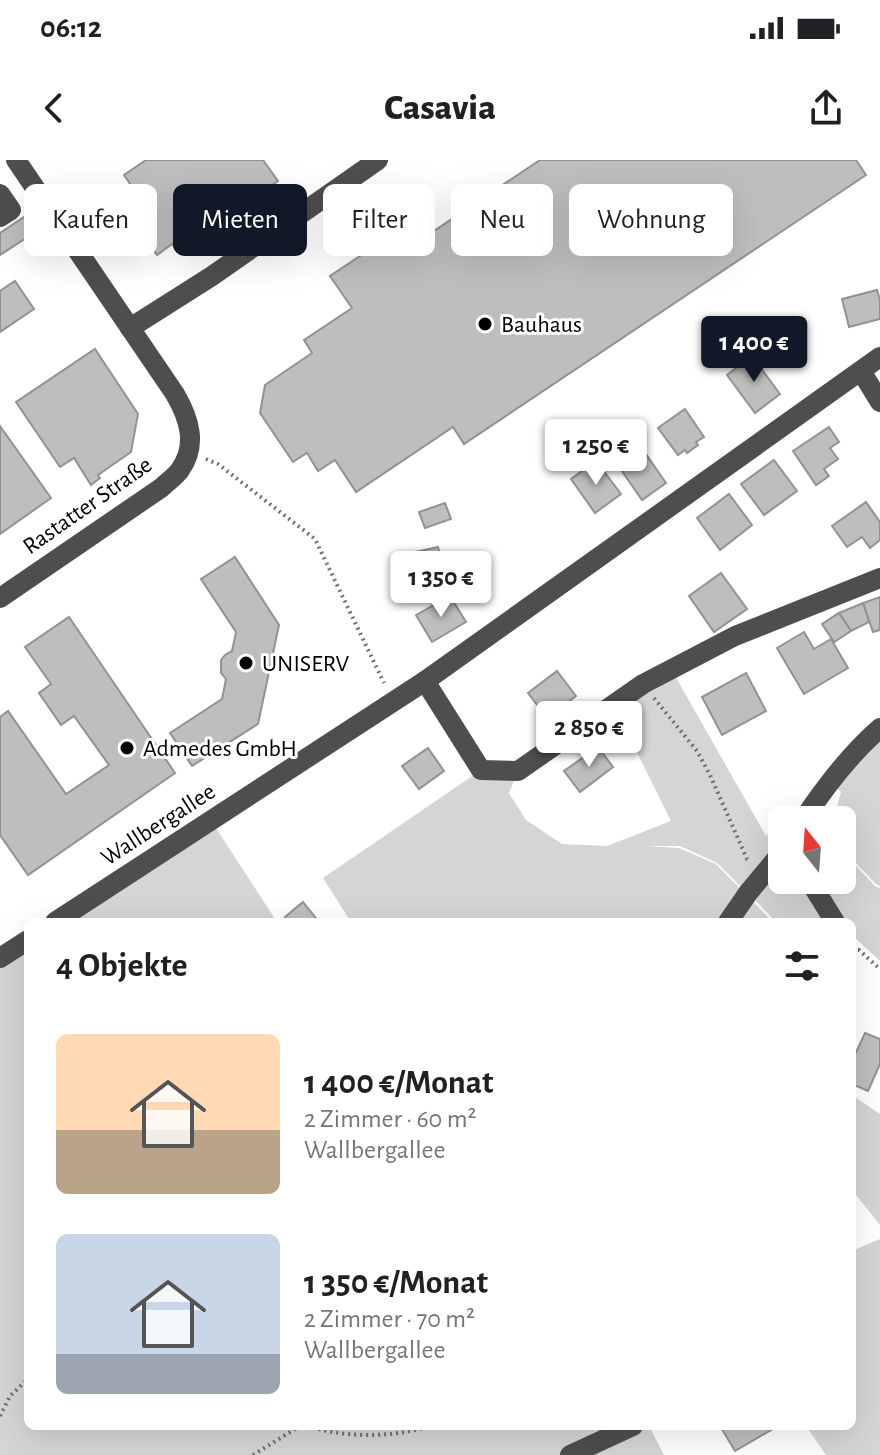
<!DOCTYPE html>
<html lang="de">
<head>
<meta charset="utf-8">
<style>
	body { margin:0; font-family:"Alegreya Sans",sans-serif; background:#f2f2f2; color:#202124; height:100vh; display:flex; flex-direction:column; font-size:30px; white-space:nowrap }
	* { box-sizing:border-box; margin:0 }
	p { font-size:26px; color:#757577 }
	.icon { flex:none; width:44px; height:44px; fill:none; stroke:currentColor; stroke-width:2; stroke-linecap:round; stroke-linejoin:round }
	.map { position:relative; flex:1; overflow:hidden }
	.side { position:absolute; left:24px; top:758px; width:832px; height:512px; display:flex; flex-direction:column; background:#fff; border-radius:12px; box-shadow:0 8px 32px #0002 }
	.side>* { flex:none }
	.banner { position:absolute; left:24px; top:24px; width:832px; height:72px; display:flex; gap:16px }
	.needle { width:52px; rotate:343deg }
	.fabs { position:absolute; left:768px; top:646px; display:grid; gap:16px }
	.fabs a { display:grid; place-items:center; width:88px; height:88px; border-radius:12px; background:#fff; box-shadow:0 8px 32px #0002; font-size:40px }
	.price { position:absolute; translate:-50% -68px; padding:0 18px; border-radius:8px; background:#fff; color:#222; font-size:26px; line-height:52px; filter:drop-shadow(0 2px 4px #0008) }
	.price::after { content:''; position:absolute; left:50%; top:48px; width:24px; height:18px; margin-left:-12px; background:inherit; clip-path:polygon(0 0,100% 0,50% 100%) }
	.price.selected { background:#111827; color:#fff }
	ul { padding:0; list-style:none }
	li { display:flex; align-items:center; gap:24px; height:200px; padding:0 32px }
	li span { display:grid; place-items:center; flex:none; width:224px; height:160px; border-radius:12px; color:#555 }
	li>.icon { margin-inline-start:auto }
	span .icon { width:96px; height:96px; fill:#fffc; stroke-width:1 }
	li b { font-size:34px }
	h2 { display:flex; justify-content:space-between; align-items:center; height:96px; padding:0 32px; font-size:34px }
	.pill { padding:0 28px; border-radius:12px; background:#fff; box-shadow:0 8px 32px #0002; font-size:28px; line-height:72px }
	.pill.selected { background:#111827; color:#fff }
	.status { display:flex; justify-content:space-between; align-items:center; height:56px; padding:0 40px; background:#fff; direction:ltr }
	.status svg { height:22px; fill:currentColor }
	header { display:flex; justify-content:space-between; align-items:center; height:104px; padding:0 32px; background:#fff; font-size:36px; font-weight:800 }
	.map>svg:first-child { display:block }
	.green { fill:#d5d5d5 }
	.building { fill:#bebebe; stroke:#929292; stroke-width:2 }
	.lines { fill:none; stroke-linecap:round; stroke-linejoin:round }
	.path { stroke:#707070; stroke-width:4; stroke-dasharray:2 4; stroke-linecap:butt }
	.minor { stroke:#4e4e4e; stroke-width:20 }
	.poi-dot { fill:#000; stroke:#fff; stroke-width:3 }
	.labels { text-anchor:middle; stroke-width:6; stroke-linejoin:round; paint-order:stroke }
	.poi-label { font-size:24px; fill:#000; stroke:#fff; text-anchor:start }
	.street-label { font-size:24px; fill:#000; stroke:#fff }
</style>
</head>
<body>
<div class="status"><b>06:12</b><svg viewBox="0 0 49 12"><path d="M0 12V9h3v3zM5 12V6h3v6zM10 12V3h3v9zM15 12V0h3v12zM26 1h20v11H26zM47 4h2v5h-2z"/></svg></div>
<header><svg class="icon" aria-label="back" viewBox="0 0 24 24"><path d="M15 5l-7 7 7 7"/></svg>Casavia<svg class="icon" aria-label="share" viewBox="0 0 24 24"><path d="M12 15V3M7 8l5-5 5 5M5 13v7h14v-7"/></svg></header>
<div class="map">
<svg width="880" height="1295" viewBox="0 0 880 1295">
	<rect width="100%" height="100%" fill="#fff"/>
	<g class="green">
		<path d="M674 514 766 676 781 662 782 677 742 728 717 703 680 686H647L679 688 716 704 773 762H351L323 718 481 610 518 611 509 633 526 660 562 684 607 686 671 661 616 550Z"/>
		<path d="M880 577V726L877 725 843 690 842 660H833L841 632 834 625Z"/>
		<path d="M214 665 277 762H66Z"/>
		<path d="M842 691 875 726 880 728V801L852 775V762H843L815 720H842Z"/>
		<path d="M782 708V720H802L830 762H776L752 737 777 710Z"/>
		<path d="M28 787V1266H649L664 1295H0V806Z"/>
		<path d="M852 935 880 954V1065L852 1030Z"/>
		<path d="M880 1079V1295H826L806 1266H852V1091Z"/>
	</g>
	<g class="building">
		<path d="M146 0H263L278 21 177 91 172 84 157 95 135 64 150 53 124 15Z"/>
		<path d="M540 0H856L866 15 464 284 453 267 356 332 335 300 318 311 307 293 293 302 260 253 265 225 312 193 304 180 352 148 330 116 393 74 404 91Z"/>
		<path d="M27 55 37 71 0 95V73Z"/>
		<path d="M15 121 34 149 0 172V131Z"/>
		<path d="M877 130 880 140V159L849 167 842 139Z"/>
		<path d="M95 189 138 254 131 292 98 315 100 318 91 325 74 298 60 307 16 242Z"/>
		<path d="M752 196 780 234 755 253 727 215Z"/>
		<path d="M685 249 704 277 696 282 698 285 687 293 685 290 678 295 658 268Z"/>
		<path d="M0 266 51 338 0 374Z"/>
		<path d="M829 267 839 282 830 288 838 299 824 309 829 316 816 325 793 291Z"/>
		<path d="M641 287 666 323 642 340 617 304Z"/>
		<path d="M774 300 797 331 764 355 741 324Z"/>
		<path d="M596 301 621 334 595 353 571 319Z"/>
		<path d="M729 334 752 365 720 390 697 358Z"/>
		<path d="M866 342 880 362V380L870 388 862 377 847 387 832 366Z"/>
		<path d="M445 343 451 359 425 368 419 352Z"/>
		<path d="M438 387 444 410 411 418 406 394Z"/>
		<path d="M235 397 279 465 258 564 192 606 170 573 222 539 226 519 221 513V500L225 495 232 491 236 472 201 419Z"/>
		<path d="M721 413 747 449 714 472 689 436Z"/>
		<path d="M450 436 466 462 432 482 416 455Z"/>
		<path d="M880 437V470L873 472 863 443Z"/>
		<path d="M863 443 869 462 851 471 839 453Z"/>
		<path d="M839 453 851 471 834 482 822 464Z"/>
		<path d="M69 457 175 613 28 715 0 675V557L8 551 66 634 109 605 74 556 61 565 39 533 51 524 25 487Z"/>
		<path d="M804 472 814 489 831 479 848 508 804 534 777 488Z"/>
		<path d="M557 511 576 536 547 558 528 533Z"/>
		<path d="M746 513 766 551 722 575 702 537Z"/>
		<path d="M598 587 613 607 580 632 564 611Z"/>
		<path d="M428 588 444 611 419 629 402 606Z"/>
		<path d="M303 742 319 762H289L285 757Z"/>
		<path d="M865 873 880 879V904L868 931 852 924V901Z"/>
		<path d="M720 1266H778L735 1291Z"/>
	</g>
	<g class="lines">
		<g class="path">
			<path d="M206 299 218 304 315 379 384 523"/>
			<path d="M654 538 697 591 710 615 747 699 750 702"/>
			<path d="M852 790H859L880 809"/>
			<path d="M0 1256 10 1236 28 1219"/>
			<path d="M307 1266C346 1278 391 1278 431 1266"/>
			<path d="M253 1295 300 1266"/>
		</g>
		<g class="minor">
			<path d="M0 34 11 50 0 57"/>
			<path d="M130 168 212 116 378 0"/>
			<path d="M861 211 880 242"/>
			<path d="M0 438 161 328C167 322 175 317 180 310 198 285 189 258 175 234L16 0"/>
			<path d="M425 521 481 610 518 611 643 524 735 476 880 418"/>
			<path d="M803 660C825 627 850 594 880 568"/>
			<path d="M809 720 835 762"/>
			<path d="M55 762 425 521 880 197"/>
			<path d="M728 762 748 733 782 692"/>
			<path d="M0 798 28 780"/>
			<path d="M570 1295 633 1266"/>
		</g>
	</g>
	<g class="poi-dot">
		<circle cx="485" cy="164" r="8"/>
		<circle cx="246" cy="503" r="8"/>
		<circle cx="127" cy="588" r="8"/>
	</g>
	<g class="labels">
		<g class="poi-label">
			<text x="501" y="172">Bauhaus</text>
			<text x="262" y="511">UNISERV</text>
			<text x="143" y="596">Admedes GmbH</text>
		</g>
		<g class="street-label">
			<text transform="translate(87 345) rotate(-35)" y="8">Rastatter Straße</text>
			<text transform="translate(158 664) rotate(-33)" y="8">Wallbergallee</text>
		</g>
	</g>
</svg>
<div class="fabs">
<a><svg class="needle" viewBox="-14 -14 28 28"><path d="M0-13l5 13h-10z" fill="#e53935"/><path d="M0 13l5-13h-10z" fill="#757577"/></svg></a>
</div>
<b class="price selected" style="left:754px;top:224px">1 400 €</b>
<b class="price" style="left:596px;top:327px">1 250 €</b>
<b class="price" style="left:441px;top:459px">1 350 €</b>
<b class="price" style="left:589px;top:609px">2 850 €</b>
<div class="banner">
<a class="pill">Kaufen</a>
<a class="pill selected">Mieten</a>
<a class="pill">Filter</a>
<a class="pill">Neu</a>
<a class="pill">Wohnung</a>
</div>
<section class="side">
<h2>4 Objekte<svg class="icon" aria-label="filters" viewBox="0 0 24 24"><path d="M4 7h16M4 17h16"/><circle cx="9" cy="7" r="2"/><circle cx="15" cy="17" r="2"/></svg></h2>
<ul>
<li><span style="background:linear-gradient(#ffd9b3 60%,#b9a48a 0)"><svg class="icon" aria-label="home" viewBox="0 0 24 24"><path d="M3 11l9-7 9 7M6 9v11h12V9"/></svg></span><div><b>1 400 €/Monat</b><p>2 Zimmer · 60 m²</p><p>Wallbergallee</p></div></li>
<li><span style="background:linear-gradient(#c9d6e8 75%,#9aa5b1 0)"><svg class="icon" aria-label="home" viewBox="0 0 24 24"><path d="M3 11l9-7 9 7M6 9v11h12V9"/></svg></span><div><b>1 350 €/Monat</b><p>2 Zimmer · 70 m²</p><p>Wallbergallee</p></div></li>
</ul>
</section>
</div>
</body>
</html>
